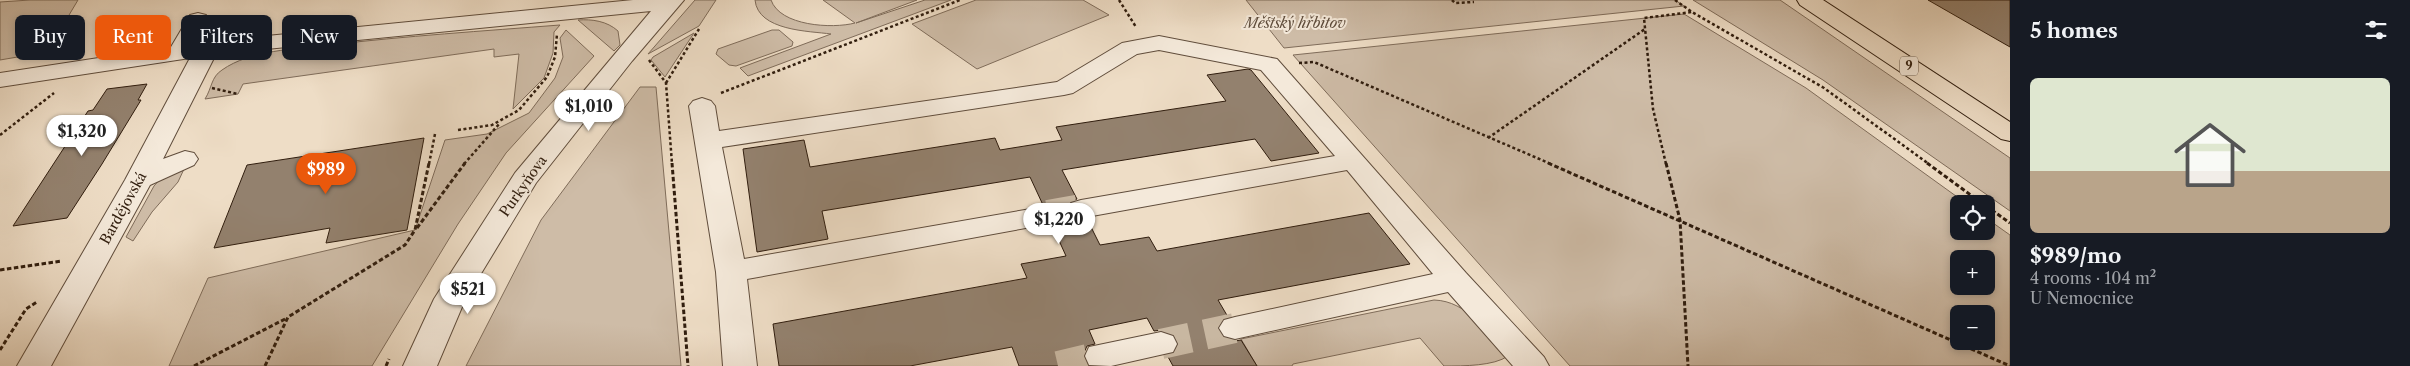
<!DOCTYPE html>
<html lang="en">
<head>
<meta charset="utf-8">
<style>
	body { margin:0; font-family:"Libre Caslon Text",serif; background:#242831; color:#f1f3f6; height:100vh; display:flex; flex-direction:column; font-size:19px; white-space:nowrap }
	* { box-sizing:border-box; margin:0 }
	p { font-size:16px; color:#9ea1a6 }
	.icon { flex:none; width:28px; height:28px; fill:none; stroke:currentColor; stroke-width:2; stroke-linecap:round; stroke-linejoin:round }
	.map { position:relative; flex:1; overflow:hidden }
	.sheet { display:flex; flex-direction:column; background:#171b24; width:400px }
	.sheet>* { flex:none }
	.top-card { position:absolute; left:15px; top:15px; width:475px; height:45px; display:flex; gap:10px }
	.controls { position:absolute; left:1950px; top:195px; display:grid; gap:10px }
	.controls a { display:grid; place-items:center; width:45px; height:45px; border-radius:8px; background:#171b24; box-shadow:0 2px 8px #0003; font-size:25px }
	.price { position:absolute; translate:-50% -42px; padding:0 11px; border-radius:18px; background:#fff; color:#222; font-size:16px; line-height:32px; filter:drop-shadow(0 1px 2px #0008) }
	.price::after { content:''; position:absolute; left:50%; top:30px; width:15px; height:11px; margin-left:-8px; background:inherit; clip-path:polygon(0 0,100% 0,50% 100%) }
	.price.selected { background:#ea580c; color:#fff }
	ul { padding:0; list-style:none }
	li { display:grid; align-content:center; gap:10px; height:265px; padding:0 20px }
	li+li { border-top:1px solid #363941 }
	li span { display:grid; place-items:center; height:155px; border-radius:8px; color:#555 }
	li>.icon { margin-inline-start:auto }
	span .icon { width:90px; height:90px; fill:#fffc; stroke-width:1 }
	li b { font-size:21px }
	h2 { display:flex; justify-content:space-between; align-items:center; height:60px; padding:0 20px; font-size:21px }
	.tag { padding:0 18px; border-radius:8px; background:#171b24; box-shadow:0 2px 8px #0003; font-size:18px; line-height:45px }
	.tag.selected { background:#ea580c; color:#fff }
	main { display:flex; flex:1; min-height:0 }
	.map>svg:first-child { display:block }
	.green { fill:#cebca7; stroke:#7f6c5a; fill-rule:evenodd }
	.building { fill:#93816e; stroke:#301d0e }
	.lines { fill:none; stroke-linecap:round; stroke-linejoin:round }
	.minor-tunnel { stroke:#c8b7a1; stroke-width:30; stroke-dasharray:30 15; stroke-linecap:butt }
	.minor-casing { stroke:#604d3c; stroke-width:2 }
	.major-casing { stroke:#301d0e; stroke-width:2 }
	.path-far1 { stroke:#301d0e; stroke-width:2.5; stroke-dasharray:3 2.5; stroke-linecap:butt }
	.path { stroke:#301d0e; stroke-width:3; stroke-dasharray:4.5 2.5; stroke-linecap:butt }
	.minor { fill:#f4e9da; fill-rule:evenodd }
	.major { fill:#eeddc6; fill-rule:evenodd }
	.labels { text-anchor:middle; stroke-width:4; stroke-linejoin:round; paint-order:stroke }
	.shield { fill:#f4e9da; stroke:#6b5a4b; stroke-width:1 }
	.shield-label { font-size:12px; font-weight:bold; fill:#301d0e }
	.park-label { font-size:14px; font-style:italic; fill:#5f4d3c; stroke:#f4e9da }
	.street-label { font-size:14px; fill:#301d0e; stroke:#f4e9da }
</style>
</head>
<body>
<main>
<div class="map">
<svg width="2010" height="366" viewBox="0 0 2010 366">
	<rect width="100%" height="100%" fill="#eeddc6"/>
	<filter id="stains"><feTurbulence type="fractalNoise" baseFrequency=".004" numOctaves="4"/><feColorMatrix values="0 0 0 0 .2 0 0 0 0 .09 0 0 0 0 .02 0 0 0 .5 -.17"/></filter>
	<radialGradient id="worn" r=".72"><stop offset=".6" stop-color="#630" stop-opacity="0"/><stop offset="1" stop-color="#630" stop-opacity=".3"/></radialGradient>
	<g class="green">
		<path d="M30 0H78L47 52 0 60V2Z"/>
		<path d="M695 0H716L699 26 648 54Z"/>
		<path d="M755 0H771C780 26 832 29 855 23L823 0H917L856 23 925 0H951L748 76 740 68 831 34C809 31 758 31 755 0Z"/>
		<path d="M976 0H1083L1109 15 977 69 912 24Z"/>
		<path d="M1246 0H1675L1684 6 1284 48Z"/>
		<path d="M1693 0H1780L2010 158V211L1823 80Z"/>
		<path d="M1684 14 1806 88 1967 204H1959V231H1986V218L2010 235V366H1570L1293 55ZM1959 259H1986V286H1959ZM1959 314H1986V341H1959Z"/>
		<path d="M578 20C592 19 607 21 618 31L620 45 614 51Z"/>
		<path d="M560 25 554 32 553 53 544 78 513 109 519 54 494 57V49L243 84 238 94 205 99C212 88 211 77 222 70 250 50 296 49 329 45 406 36 483 31 560 25Z"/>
		<path d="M566 30 594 56 506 153 458 224 372 366H169L208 278 415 230 445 140 487 134 529 113 555 78 563 57 560 38Z"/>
		<path d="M772 30H779L793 42 792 46 736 66 729 65 716 54 718 49Z"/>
		<path d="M694 33 665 77 651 60 653 57Z"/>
		<path d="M640 87H656L681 366H466L541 220Z"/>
		<path d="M184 169 178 182 152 212 133 241 126 237 154 186 161 178Z"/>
		<path d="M1434 300C1468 301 1487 333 1508 356 1494 366 1464 366 1444 366L1420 338 1293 364 1292 366H1257L1241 339Z"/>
	</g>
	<g class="building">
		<path d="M1928 0H2010V47Z"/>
		<path d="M1248 69 1251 70 1319 153 1271 161 1255 139 1062 170 1077 199 1069 202 1065 210 1070 217 1087 219 1100 245 1149 237 1157 251 1369 213 1410 264 1218 300 1228 317 1222 319 1217 329 1224 338 1235 341 1241 340 1257 366H1173L1167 355 1175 353 1179 345 1175 335 1162 330 1154 331 1147 318 1089 330 1095 344 1087 346 1083 355 1088 366H1019L1012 347 910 366H779L773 324 1027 278 1021 264 1066 256 1052 225 1060 222 1064 214 1059 207 1043 205 1030 177 822 211 828 239 757 252 743 149 804 140 810 167 995 138 1000 150 1062 140 1056 127 1226 101 1207 75Z"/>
		<path d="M147 84 138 100H141L102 164 67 218 13 226 88 111 93 110 107 89Z"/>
		<path d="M424 138 407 230 326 243 330 228 214 248 247 165Z"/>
	</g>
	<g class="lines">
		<g class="minor-tunnel">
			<path d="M1048 215 1081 209"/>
			<path d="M1161 344 1235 328"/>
			<path d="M1058 366 1101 356"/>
		</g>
		<g class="minor-casing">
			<g id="minor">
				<path d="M633 0H684L632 61 536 183 465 300 437 366H403L434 299 515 173 651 11 216 54 163 159 185 151 194 153 198 159 194 165 150 185 51 366H17L125 180 190 58 0 87V73L171 47 190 15 198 13 206 15 209 20 196 43Z"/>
				<path d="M1159 36 1277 59 1466 273 1544 357 1549 366H1513L1448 292 1235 339 1224 336 1219 328 1224 320 1235 317 1433 274 1347 170 1081 218 1071 215 1067 209 1071 203 1081 200 1335 156 1261 70 1159 50 1137 54 1073 93 1064 95 722 147 744 259 1048 206 1058 209 1062 215 1058 221 1048 224 747 279 757 366H723L716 272 689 106 693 101 702 98 711 101 715 106 719 131 1057 82 1122 43Z"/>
				<path d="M1161 332 1173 336 1177 344 1173 352 1111 366 1089 365 1085 356 1089 347Z"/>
			</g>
		</g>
		<g class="major-casing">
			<path id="major" d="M1797 0H1823L2010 122V141L2001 139 1800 5Z"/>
		</g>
		<g class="path-far1">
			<path d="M1119 0 1136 27"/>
			<path d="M1452 0 1455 3 1474 2"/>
			<path d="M1675 0 1692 12 1824 88 1929 164"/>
			<path d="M649 60 666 83 672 164"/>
			<path d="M1299 63 1314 62 1551 164"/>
			<path d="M666 83 699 29"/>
			<path d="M212 88 238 94"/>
			<path d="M721 93 960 0"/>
			<path d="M458 130 492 125 519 110 547 77 555 57 557 34"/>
			<path d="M0 135 54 93"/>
			<path d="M1488 138 1645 29"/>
			<path d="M429 164 435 134"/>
			<path d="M464 164 500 123"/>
			<path d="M1666 164 1653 109 1644 18 1692 12"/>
		</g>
		<g class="path">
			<path d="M672 163 688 366"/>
			<path d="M1548 163 2010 366"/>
			<path d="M1666 163 1680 220 1688 366"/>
			<path d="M1927 163 1983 204"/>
			<path d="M1986 206 2010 223"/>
			<path d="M417 228 465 163"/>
			<path d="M0 270 62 261"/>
			<path d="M0 350 26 309 37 302"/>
			<path d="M194 366 287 318"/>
			<path d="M265 366 288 317 405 245 415 230 429 163"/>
			<path d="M386 366 389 359"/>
		</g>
		<use href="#minor" class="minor"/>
		<use href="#major" class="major"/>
	</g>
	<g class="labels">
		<rect class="shield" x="1900" y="56.5" width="18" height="19" rx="4"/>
		<g class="shield-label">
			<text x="1909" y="70">9</text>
		</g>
		<g class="park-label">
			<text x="1295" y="28">Městský hřbitov</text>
		</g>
		<g class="street-label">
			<text transform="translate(523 186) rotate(-55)" y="5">Purkyňova</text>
			<text transform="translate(123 208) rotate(-61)" y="5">Bardějovská</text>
		</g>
	</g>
	<rect width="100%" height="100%" filter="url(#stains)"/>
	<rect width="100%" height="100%" fill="url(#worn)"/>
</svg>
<div class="controls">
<a><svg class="icon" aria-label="locate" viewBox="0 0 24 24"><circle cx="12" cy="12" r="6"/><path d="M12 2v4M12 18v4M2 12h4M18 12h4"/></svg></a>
<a>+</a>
<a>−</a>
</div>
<b class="price" style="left:589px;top:132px">$1,010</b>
<b class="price" style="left:82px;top:157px">$1,320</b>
<b class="price selected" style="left:326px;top:195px">$989</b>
<b class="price" style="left:1059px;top:245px">$1,220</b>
<b class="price" style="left:468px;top:315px">$521</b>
<div class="top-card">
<a class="tag">Buy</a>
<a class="tag selected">Rent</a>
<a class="tag">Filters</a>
<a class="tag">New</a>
</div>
</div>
<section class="sheet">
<h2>5 homes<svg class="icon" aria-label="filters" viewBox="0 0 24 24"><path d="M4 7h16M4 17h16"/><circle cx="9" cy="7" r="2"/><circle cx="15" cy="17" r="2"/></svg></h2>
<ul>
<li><span style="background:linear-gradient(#dfe7d0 60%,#b9a48a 0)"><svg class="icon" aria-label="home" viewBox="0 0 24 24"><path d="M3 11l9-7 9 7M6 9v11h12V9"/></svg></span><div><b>$989/mo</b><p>4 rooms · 104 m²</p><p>U Nemocnice</p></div></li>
</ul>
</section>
</main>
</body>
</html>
